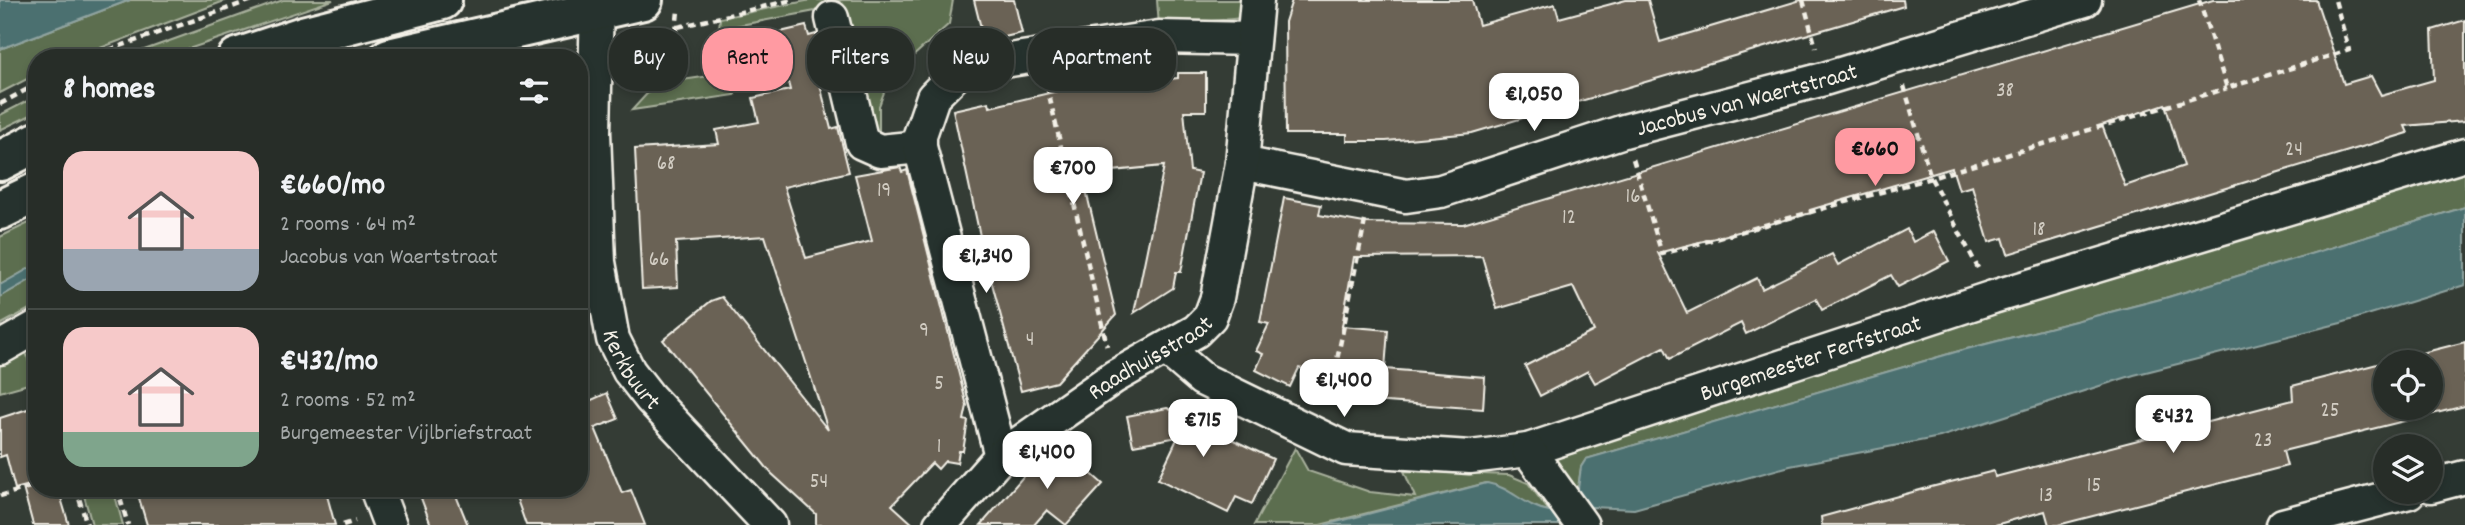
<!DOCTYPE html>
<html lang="en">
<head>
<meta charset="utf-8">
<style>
	body { margin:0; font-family:Dekko,sans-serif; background:#333934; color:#f1f3f6; height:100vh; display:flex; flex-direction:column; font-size:26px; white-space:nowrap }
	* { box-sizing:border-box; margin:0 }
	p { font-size:23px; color:#a4a8a8 }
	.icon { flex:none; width:38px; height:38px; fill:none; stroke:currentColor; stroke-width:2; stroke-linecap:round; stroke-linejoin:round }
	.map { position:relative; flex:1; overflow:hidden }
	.panel { position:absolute; left:28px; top:49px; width:560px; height:448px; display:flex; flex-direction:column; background:#272d28; border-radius:28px; box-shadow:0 4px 10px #0003,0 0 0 2px #434945 }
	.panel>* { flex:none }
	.top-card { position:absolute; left:609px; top:28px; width:665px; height:63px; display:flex; gap:14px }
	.buttons { position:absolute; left:2373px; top:350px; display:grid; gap:14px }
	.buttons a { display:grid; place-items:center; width:70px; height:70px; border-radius:50%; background:#272d28; box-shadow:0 4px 10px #0003,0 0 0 2px #434945; font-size:35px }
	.price { position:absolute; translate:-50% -60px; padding:0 16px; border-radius:14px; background:#fff; color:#222; font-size:23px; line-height:46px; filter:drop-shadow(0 2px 4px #0008) }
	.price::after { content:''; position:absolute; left:50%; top:42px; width:21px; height:16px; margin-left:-10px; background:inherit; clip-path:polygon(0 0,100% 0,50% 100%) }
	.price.selected { background:#ff9aa2; color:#111 }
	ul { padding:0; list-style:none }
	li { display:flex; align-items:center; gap:21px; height:175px; padding:0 35px }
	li+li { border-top:2px solid #434945 }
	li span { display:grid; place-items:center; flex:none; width:196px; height:140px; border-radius:21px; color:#555 }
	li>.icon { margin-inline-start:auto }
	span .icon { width:84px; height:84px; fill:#fffc; stroke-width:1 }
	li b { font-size:30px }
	h2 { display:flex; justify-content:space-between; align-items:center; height:84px; padding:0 35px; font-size:30px }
	.chip { padding:0 24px; border-radius:28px; background:#272d28; box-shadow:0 4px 10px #0003,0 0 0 2px #434945; font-size:24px; line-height:63px }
	.chip.selected { background:#ff9aa2; color:#111 }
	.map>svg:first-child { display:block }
	.green { fill:#5c6e50; stroke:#a8b09c; stroke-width:2 }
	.water { fill:#4b6f70; stroke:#8fa3a0; stroke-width:2 }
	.building { fill:#6b6254; stroke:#f4f1e8; stroke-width:2; fill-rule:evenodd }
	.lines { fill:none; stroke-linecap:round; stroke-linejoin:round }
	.minor-casing { stroke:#f4f1e8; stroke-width:37 }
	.major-casing { stroke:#f4f1e8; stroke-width:44 }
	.path { stroke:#f4f1e8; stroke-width:4.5; stroke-dasharray:7 5; stroke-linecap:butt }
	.minor { stroke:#26332d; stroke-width:32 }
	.major { stroke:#26332d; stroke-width:38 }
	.labels { text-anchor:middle; stroke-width:5; stroke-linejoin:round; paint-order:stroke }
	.number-label { font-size:21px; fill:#d2cdc3 }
	.street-label { font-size:24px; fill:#f4f1e8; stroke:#26332d }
</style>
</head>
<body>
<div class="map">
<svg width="2465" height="525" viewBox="0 0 2465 525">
	<rect width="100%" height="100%" fill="#343c35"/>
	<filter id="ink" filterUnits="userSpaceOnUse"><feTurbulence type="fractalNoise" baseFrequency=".0143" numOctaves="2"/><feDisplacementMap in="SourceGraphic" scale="14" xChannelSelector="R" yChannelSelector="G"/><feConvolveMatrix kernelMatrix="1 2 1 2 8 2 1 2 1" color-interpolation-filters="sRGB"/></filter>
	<g filter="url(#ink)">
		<g class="green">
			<path d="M130 0H227L74 58H37V74L0 93V49Z"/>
			<path d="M283 0H333L162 58H122Z"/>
			<path d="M811 0H953L949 24 900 68 886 87 879 106V141L821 10 719 29 720 18Z"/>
			<path d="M1157 0H1246L1243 18 1159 26Z"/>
			<path d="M729 73 735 95 632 110 656 84Z"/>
			<path d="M37 96V112L0 130V115Z"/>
			<path d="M2465 171V207L2165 298 1959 351 1586 459 1581 467 1578 489 1555 462 1558 452 2392 189Z"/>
			<path d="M37 219V264L0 285V237Z"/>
			<path d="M37 276V305L0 325V297Z"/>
			<path d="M23 342 35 382 0 392V356Z"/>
			<path d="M1295 448 1308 471 1370 492 1415 497 1404 471 1509 475 1528 483 1549 511C1526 508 1510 489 1486 483L1320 525H1254Z"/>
			<path d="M82 488H113L123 525H92Z"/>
		</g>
		<g class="water">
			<path d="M0 0H130L0 49Z"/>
			<path d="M2465 207V285L2341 323 2134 375 1940 437 1790 466 1634 509 1592 507 1568 525H1325L1487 483C1511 487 1525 507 1549 511L1578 489 1581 467 1586 459 1959 351 2165 298Z"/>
			<path d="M37 264V276L0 297V285Z"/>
		</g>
		<g class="building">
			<path d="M974 0H1014L1022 33 991 40 989 30 982 32Z"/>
			<path d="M1292 0H1472L1479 25 1555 4 1559 18 1626 0H1648L1660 42 1801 0H1903L1904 6 1472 133 1386 141H1347V134H1286L1285 22Z"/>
			<path d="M2213 0H2316L2344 84 2371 76 2381 95 2434 80 2432 30 2465 20V121L2405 126 2408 133 2008 254 2003 238 1989 242 1972 186 1959 190 1952 168 1810 210 1811 213 1658 253 1687 313 1757 278 1762 289 1832 254 1838 265 1907 229 1913 242 1934 231 1949 261 1898 287 1891 275 1822 310 1816 299 1746 334 1741 323 1670 359 1664 347 1595 383 1588 371 1540 396 1525 366 1594 331 1573 287 1497 309 1482 256 1354 257 1342 326 1388 330 1385 369 1485 377 1483 409 1345 399 1347 377 1299 368 1290 387 1256 370 1263 354 1256 351 1269 324 1260 322 1284 198 1321 205 1319 215 1364 223 1463 224ZM2165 104 2184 166 2125 186 2102 125Z"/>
			<path d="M806 26 809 36 816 34 824 69 817 70 823 97 831 129 838 127 849 172 784 187 806 258 872 241 855 175 900 167 902 172 907 170 967 406 964 420 968 421 963 451H959L957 463 945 461 938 469 932 463 892 505 914 525H816V514L771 473 663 340 711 301 722 297 828 430 765 236 676 242 678 287 642 289 635 149 719 144 716 130 759 122 753 98 790 90 776 33Z"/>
			<path d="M1178 73H1206V111H1184L1190 171 1200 173 1181 272H1176L1173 288 1134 313 1164 166 1082 174 1116 315 1056 382 1021 391 983 250 953 110 989 102 990 107 1066 89 1178 78Z"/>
			<path d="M2465 342V406L2283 451 2287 466 2058 525H2049L2045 511 1995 525H1822L1821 517 1931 487 1994 471 1995 477 2293 400 2292 386 2385 362V408H2431V362H2386Z"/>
			<path d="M580 391 585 403 607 393 618 419 595 428 622 493 631 490 645 525H526L513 488H579Z"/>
			<path d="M37 406V483L15 489 6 455 0 457V418Z"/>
			<path d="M1167 408 1273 459 1252 504 1236 497 1228 513 1158 479 1178 437 1133 445 1127 416Z"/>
			<path d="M1054 441 1103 484 1066 525 1047 510 1034 525H981Z"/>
			<path d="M23 488H58L69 525H33Z"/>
			<path d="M136 488H325L335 525H147Z"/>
			<path d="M446 488H453L468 525H431L421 498Z"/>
		</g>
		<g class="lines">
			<g class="minor-casing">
				<g id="minor">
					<path id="s1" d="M597 0 594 132 599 262 613 339 629 371 650 398 770 525"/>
					<path d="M832 18 862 143 880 151 920 147"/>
					<path id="s2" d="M1242 163 1406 196 1441 191 1624 131 1824 79 2085 0"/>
					<path d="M0 348 37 327"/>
					<path id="s3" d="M1167 349 1202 379 1346 449 1470 457 1528 450 1993 297 2465 155"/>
					<path d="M1528 450 1582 525"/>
					<path d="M1001 456 920 147V135L933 97 957 73 971 66 1159 37 1253 39"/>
					<path d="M2431 486 2465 477"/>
					<path d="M376 488 390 525"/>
					<path id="s4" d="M940 525 1001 456 1114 377 1196 331 1210 317 1217 298 1242 163 1257 0"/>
					<path d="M2283 525 2409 492"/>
				</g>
			</g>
			<g class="major-casing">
				<g id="major">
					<path d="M237 58 303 36 442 0"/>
					<path d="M389 58 643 0"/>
					<path d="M0 161 37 142"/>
					<path d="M0 210 37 192"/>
				</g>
			</g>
			<g class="path">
				<path d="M1803 0 1816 48"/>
				<path d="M2199 0 2227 88 2349 50 2335 0"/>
				<path d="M678 27 792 0"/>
				<path d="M86 58 252 0"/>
				<path d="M628 83 675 40 678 11"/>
				<path d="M1047 86 1107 346"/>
				<path d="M1904 86 1931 178 1978 268"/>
				<path d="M0 104 37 84"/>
				<path d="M1633 159 1662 254 1931 178 2227 88"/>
				<path d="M1321 402 1334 375 1365 221"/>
				<path d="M76 488 87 525"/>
				<path d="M117 488 128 525"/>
				<path d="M0 496 37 485"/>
				<path d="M343 525 355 521"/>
			</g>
			<use href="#minor" class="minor"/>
			<use href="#major" class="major"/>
		</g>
	</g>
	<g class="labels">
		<g class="number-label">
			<text x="2005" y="96">38</text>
			<text x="2294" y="155">24</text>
			<text x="666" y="169">68</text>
			<text x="884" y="196">19</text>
			<text x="1633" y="202">16</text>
			<text x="1569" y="223">12</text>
			<text x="2039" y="235">18</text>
			<text x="659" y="265">66</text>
			<text x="924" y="336">9</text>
			<text x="1030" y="345">4</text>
			<text x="939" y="389">5</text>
			<text x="2330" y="416">25</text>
			<text x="2263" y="446">23</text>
			<text x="939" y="452">1</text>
			<text x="819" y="487">54</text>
			<text x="2094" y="491">15</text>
			<text x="2046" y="501">13</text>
		</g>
		<g class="street-label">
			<text dy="8" stroke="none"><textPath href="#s2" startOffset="522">Jacobus van Waertstraat</textPath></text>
			<text dy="8" stroke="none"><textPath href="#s4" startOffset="271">Raadhuisstraat</textPath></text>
			<text dy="8" stroke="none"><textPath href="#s3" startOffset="686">Burgemeester Ferfstraat</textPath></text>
			<text dy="8" stroke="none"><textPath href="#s1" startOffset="376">Kerkbuurt</textPath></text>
		</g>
	</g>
</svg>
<div class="buttons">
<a><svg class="icon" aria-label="locate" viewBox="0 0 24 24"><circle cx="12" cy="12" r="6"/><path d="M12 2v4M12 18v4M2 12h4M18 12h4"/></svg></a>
<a><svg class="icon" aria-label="layers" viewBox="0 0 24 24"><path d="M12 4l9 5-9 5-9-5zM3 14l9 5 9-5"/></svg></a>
</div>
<b class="price" style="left:1534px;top:133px">€1,050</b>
<b class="price selected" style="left:1875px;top:188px">€660</b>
<b class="price" style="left:1073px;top:207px">€700</b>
<b class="price" style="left:986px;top:295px">€1,340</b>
<b class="price" style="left:1344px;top:419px">€1,400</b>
<b class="price" style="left:2173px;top:455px">€432</b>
<b class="price" style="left:1203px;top:459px">€715</b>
<b class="price" style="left:1047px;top:491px">€1,400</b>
<div class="top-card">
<a class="chip">Buy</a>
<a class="chip selected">Rent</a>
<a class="chip">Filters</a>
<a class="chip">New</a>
<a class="chip">Apartment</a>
</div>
<section class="panel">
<h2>8 homes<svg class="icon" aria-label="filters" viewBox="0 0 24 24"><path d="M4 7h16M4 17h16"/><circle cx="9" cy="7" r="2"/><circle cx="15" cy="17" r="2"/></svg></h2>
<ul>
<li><span style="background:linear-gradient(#f6c9c9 70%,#9aa5b1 0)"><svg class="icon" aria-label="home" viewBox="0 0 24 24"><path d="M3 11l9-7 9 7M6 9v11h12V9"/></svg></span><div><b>€660/mo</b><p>2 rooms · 64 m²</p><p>Jacobus van Waertstraat</p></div></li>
<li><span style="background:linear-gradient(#f6c9c9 75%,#7fa58c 0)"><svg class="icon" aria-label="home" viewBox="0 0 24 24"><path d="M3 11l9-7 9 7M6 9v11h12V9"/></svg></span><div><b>€432/mo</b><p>2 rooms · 52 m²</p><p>Burgemeester Vijlbriefstraat</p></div></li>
</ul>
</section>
</div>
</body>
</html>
